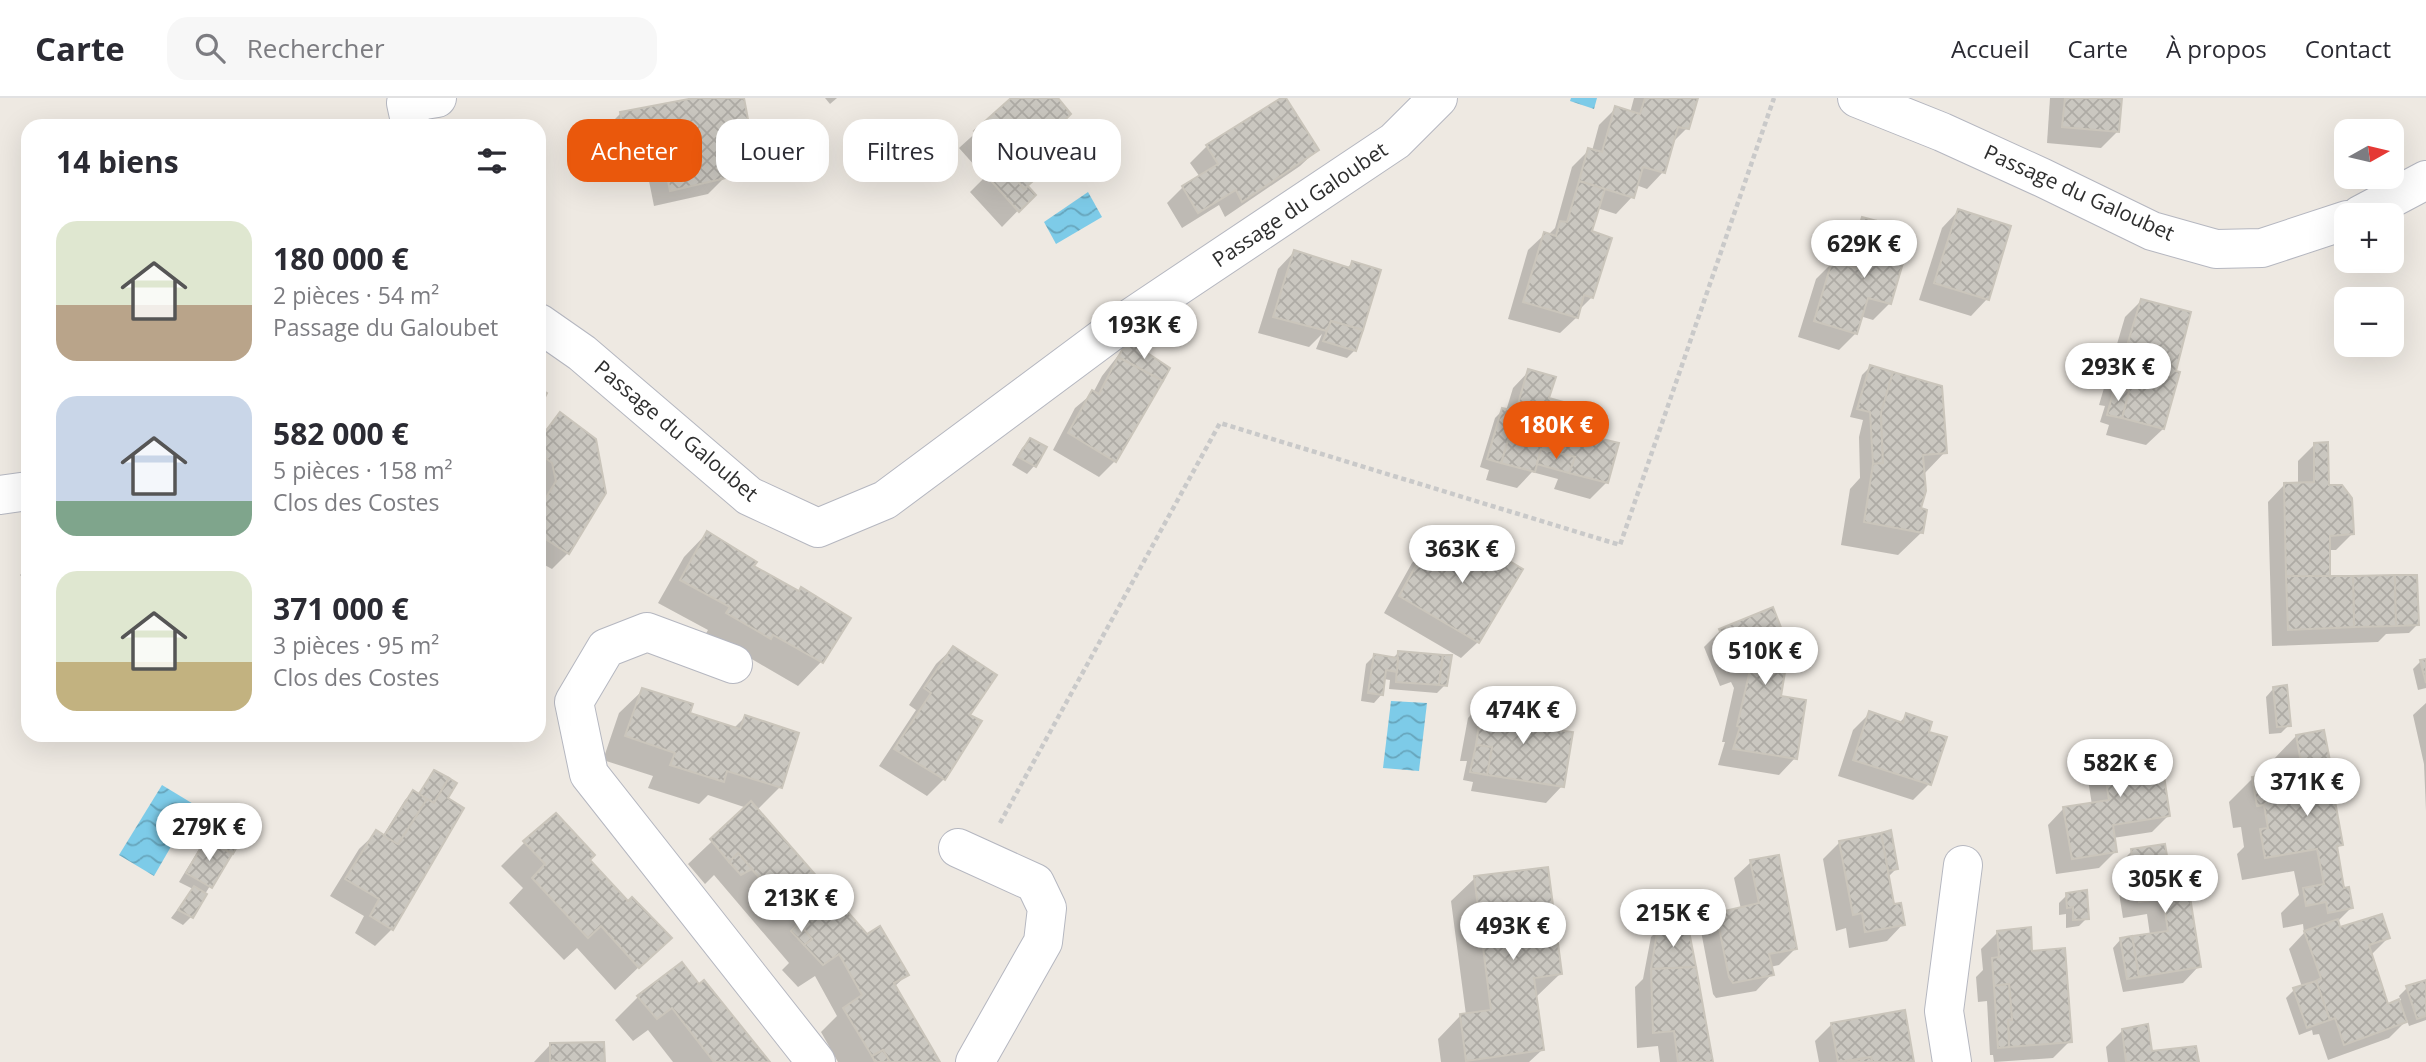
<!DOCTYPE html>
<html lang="fr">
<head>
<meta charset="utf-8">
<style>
	body { margin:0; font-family:"Open Sans",sans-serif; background:#f7f7f7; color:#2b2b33; height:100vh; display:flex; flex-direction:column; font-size:26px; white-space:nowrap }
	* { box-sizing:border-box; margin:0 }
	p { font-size:23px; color:#7c7c81 }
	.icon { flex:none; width:38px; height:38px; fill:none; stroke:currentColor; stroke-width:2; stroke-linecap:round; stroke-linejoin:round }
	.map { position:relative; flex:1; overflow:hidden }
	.panel { position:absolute; left:21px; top:21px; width:525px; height:623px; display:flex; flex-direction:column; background:#fff; border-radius:21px; box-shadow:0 7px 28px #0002 }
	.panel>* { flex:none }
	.guide { position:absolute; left:567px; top:21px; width:665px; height:63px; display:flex; gap:14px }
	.needle { width:46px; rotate:82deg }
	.fabs { position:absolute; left:2334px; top:21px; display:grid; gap:14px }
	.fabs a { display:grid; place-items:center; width:70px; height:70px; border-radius:14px; background:#fff; box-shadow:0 7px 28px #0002; font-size:35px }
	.price { position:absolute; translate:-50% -60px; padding:0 16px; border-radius:24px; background:#fff; color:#222; font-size:23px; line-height:46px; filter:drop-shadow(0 2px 4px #0008) }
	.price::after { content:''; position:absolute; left:50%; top:42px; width:21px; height:16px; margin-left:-10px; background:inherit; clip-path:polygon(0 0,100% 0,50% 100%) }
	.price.selected { background:#ea580c; color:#fff }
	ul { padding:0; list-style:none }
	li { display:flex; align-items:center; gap:21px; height:175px; padding:0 35px }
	li span { display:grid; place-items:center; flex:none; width:196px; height:140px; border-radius:21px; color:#555 }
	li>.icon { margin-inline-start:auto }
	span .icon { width:84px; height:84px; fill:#fffc; stroke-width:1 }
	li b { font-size:30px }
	h2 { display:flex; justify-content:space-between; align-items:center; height:84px; padding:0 35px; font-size:30px }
	.pill { padding:0 24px; border-radius:21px; background:#fff; box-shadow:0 7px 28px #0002; font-size:24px; line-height:63px }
	.pill.selected { background:#ea580c; color:#fff }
	header { display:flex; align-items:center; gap:42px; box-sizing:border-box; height:98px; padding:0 35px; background:#fff; border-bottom:2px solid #e1e1e2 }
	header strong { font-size:33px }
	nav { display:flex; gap:38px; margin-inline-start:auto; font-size:24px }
	.search { width:490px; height:63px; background:#f7f7f7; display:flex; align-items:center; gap:18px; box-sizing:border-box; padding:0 24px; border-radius:21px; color:#7c7c81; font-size:26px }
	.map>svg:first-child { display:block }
	.water { fill:url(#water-waves) }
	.shadow { fill:#0003 }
	.building { fill:url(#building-cross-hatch); stroke:#cac5bb; stroke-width:2 }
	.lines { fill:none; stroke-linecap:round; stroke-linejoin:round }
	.street-casing { stroke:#b5b7c0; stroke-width:40 }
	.path { stroke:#c9c9c9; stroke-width:4.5; stroke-dasharray:5 3.5; stroke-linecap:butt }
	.street { stroke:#fff; stroke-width:38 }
	.labels { text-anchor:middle; stroke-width:6; stroke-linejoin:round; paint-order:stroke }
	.street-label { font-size:21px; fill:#2e2e2e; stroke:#fff }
</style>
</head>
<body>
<header>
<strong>Carte</strong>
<div class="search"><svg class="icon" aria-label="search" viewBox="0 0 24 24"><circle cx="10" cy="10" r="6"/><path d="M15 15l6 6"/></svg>Rechercher</div>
<nav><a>Accueil</a><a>Carte</a><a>À propos</a><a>Contact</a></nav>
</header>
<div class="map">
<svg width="2426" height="964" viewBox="0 0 2426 964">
	<defs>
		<pattern id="water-waves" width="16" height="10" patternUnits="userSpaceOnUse" patternTransform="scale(1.75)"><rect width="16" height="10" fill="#7dcbe8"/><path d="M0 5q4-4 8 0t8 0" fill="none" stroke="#67a5bc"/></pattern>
		<pattern id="building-cross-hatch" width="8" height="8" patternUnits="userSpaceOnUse" patternTransform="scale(1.75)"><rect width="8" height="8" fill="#cac7c0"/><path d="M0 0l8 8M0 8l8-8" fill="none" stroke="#aeaba5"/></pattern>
	</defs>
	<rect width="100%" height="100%" fill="#eee9e2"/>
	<g class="water">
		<path d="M1571 0H1597L1594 11 1570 3Z"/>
		<path d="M1088 94 1102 119 1056 146 1044 124Z"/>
		<path d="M1391 603 1427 605 1419 673 1383 670Z"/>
		<path d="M162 687 195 707 154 778 119 757Z"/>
	</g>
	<g class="shadow">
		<path d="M703 0H742L748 31 732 48 718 51 724 80 708 96 654 108 645 63 612 69 604 32 621 15Z"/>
		<path d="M825 0H837L830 6Z"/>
		<path d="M1014 0H1055L1062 23 1026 88 1033 97 1002 129 970 94 985 79 959 50Z"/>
		<path d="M1284 0 1317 52 1300 68 1225 119 1219 107 1182 130 1167 105 1183 89 1200 79 1190 65 1207 48Z"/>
		<path d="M1634 0H1696L1687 30 1672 45 1663 74 1647 91 1636 87 1632 99 1616 116 1597 110 1590 134 1592 199 1579 212 1577 219 1560 235 1508 221 1528 152 1545 136 1548 137 1555 130 1572 69 1589 52 1592 53 1599 27 1616 10 1630 15Z"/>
		<path d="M2050 0H2121L2118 33 2101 50 2047 45Z"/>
		<path d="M1958 113 1987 201 1971 218 1919 202 1942 130Z"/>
		<path d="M1863 121 1890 205 1873 222 1860 218 1856 235 1839 252 1798 239 1816 181 1832 165 1843 168 1854 129Z"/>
		<path d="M1294 154 1346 171 1352 165 1355 252 1347 260 1316 251 1322 236 1309 249 1258 235 1278 171Z"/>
		<path d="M2141 203 2163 331 2146 347 2106 337 2109 327 2100 324 2105 308 2099 307 2125 219Z"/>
		<path d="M1128 245 1115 363 1099 379 1053 352 1075 310 1093 295 1102 278Z"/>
		<path d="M1870 269 1945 354 1923 377 1919 412 1922 434 1898 457 1841 447 1850 391 1860 380 1859 339 1863 322 1850 319 1862 277Z"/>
		<path d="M1529 273 1546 302 1558 332 1607 384 1590 401 1554 391 1558 381 1532 374 1517 390 1486 382 1489 372 1480 369 1495 320 1503 312 1506 313 1513 290Z"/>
		<path d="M560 316 568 455 552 471 539 464V339Z"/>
		<path d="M1030 342 1035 367 1027 376 1012 367 1022 350Z"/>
		<path d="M2315 346 2327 389 2352 436 2336 452H2328L2329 480 2417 527 2409 535 2386 536 2378 544 2272 548 2268 404 2284 387H2298V363Z"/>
		<path d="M1457 434 1478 544 1461 560 1384 515 1412 465 1428 448 1438 454Z"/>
		<path d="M707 435 752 469 848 520 821 564 798 588 750 560 704 539 708 532 658 505 684 459Z"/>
		<path d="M28 469V486L20 477Z"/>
		<path d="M1720 533 1779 599 1795 660 1779 677 1718 667 1725 644H1722L1734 590 1731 584 1720 588 1704 549Z"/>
		<path d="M953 550 944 681 927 698 879 668 916 612 909 607 936 566Z"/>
		<path d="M1399 554 1445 587 1437 595 1389 591 1390 582 1384 581 1382 596 1374 605 1361 603 1366 566 1374 558 1392 561Z"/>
		<path d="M2426 562V590L2418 592 2413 571 2421 563Z"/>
		<path d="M2274 590 2289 627 2281 635 2269 636 2266 599Z"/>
		<path d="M643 592 688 616 734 630 745 619 780 689 757 712 866 838 907 877 894 889 938 964H838L821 934 837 918 815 878 798 889 782 872 789 865 714 777 705 786 688 766 747 710 708 697 699 706 648 690 653 678 603 662 619 615Z"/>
		<path d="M1484 603 1522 629 1562 688 1546 705 1471 693 1473 684 1463 682 1467 663H1460L1468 620Z"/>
		<path d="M2426 605V713L2424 666 2413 617Z"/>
		<path d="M1870 615 1899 625 1907 617 1927 635 1929 686 1913 702 1838 678 1853 632Z"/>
		<path d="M2296 638 2340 687 2332 695 2341 746 2336 752 2343 792 2351 810 2337 824 2339 831 2388 840 2372 856 2386 908 2401 902 2399 898 2407 890 2426 884V922L2409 928 2407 922 2389 940 2328 962 2319 936 2313 937 2312 932 2299 937 2286 900 2294 892 2302 889 2289 851 2304 835 2303 826 2283 830 2281 815 2299 797 2294 773 2242 782 2237 756 2244 749 2241 729 2233 730 2229 704 2253 680 2276 676 2273 662Z"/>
		<path d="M2102 653 2168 718 2152 734 2113 740 2116 753 2099 770 2056 776 2048 727 2064 710 2092 707 2086 669Z"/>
		<path d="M435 674 445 701 392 831 375 848 355 835 364 818 330 798 359 751 376 735 382 739 405 702 413 694 417 697Z"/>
		<path d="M222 720 244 732 191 819 183 827 171 820 193 791 179 784 213 728Z"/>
		<path d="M1890 735 1896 771 1887 780 1893 808 1903 826 1887 843 1849 850 1846 830 1836 833 1823 761 1839 745Z"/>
		<path d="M525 744 588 762 628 806 669 840 615 892 577 850 564 862 509 805 523 790 501 768Z"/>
		<path d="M2132 753 2167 772 2199 868 2183 885 2123 894 2113 850 2121 841 2150 837 2147 816 2123 820 2115 770Z"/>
		<path d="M1751 764 1795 851 1779 867 1770 869 1772 876 1756 893 1716 900 1713 896 1701 833 1717 816 1741 811 1734 780Z"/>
		<path d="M1475 780 1560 876 1536 899 1542 952 1529 964H1441L1438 941 1461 917H1466L1451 803Z"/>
		<path d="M2067 797 2087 820 2079 828 2066 830V816L2059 817V805Z"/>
		<path d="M1659 831 1711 964H1660L1658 948 1637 950 1635 889 1643 881 1651 839Z"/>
		<path d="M1998 834 2031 855 2070 943 2053 960 1994 964 1993 957H1990L1987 903 1978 904 1976 879 1983 872 1981 851Z"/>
		<path d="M681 866 767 964H673L648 932 633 943 615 922 638 899Z"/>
		<path d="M1832 926 1912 964H1819L1815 943Z"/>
		<path d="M2123 932 2150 955 2197 964H2108L2106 949Z"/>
		<path d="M550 947 603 964H534Z"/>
	</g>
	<g class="building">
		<path d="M694 0H744L750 32 717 39 726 80 670 93 661 47 628 54 620 14Z"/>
		<path d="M1011 0H1058L1071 16 1064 23 1080 40 1062 57 1052 44 1014 78 1024 91 1028 88 1036 97 1019 114 985 76 1000 62 974 33Z"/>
		<path d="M1281 0H1286L1319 52 1242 104 1236 92 1198 115 1182 88 1218 66 1206 47Z"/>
		<path d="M1645 0H1698L1689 31 1678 29 1665 75 1643 69 1634 100 1579 83 1588 50 1602 54 1615 8 1640 16Z"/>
		<path d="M2065 0H2122L2119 34 2062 29Z"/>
		<path d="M1052 44 1062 57 1024 91 1014 78Z"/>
		<path d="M1579 83 1605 91 1592 133 1612 140 1593 200 1584 197 1578 220 1523 204 1544 134 1556 138 1560 123 1567 124Z"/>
		<path d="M1958 111 2011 128 1989 202 1934 185Z"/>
		<path d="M1862 119 1877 123 1862 172 1848 167Z"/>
		<path d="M1877 123 1912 134 1891 206 1868 200 1857 236 1814 223 1832 163 1862 172Z"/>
		<path d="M1294 152 1350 170 1352 163 1381 172 1363 232 1331 223 1327 233 1273 219Z"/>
		<path d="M2141 201 2191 214 2176 273 2180 274 2164 331 2122 320 2129 293 2114 291Z"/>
		<path d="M1331 223 1363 232 1356 253 1323 243Z"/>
		<path d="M1128 242 1170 270 1163 283 1118 259Z"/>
		<path d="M1118 259 1163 283 1116 364 1068 335 1092 292 1099 296Z"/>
		<path d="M1870 267 1893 274 1881 315 1883 365 1873 366 1870 314 1857 311Z"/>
		<path d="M1528 271 1556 279 1549 300 1567 305 1560 331 1619 345 1608 385 1569 375 1575 359 1541 351 1535 374 1501 365Z"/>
		<path d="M1893 274 1942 288 1947 355 1923 357 1926 393 1921 410 1927 412 1923 435 1864 424 1873 366 1883 365 1881 315Z"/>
		<path d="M539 290 547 295 539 311Z"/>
		<path d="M2114 291 2129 293 2122 320 2107 317Z"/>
		<path d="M1502 310 1517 313 1501 365 1487 361Z"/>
		<path d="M560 314 596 341 606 395 569 456 539 437V411L556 383 552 365 539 355V342Z"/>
		<path d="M1030 340 1047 349 1036 369 1018 359Z"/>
		<path d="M2328 344 2329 387H2342L2352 400 2354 436 2330 438V478H2286L2284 385 2314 384V345Z"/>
		<path d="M1541 351 1575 359 1569 375 1537 366Z"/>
		<path d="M1457 432 1523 471 1479 545 1399 498 1428 446 1443 455Z"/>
		<path d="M707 433 757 464 754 468 799 493 801 489 851 520 823 565 773 537 771 541 726 515 730 509 680 482Z"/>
		<path d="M2395 477 2396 528 2354 529 2353 478Z"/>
		<path d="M2395 477H2417L2419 527 2396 528Z"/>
		<path d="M2286 478H2353L2354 529 2288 532Z"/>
		<path d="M1773 509 1789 550 1781 598 1806 602 1797 661 1733 651 1740 629 1737 628 1750 572 1748 568 1737 573 1719 531Z"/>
		<path d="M953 548 997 577 970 617 982 623 945 682 894 651 931 595 924 590Z"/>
		<path d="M1398 553 1443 557 1439 587 1396 584Z"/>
		<path d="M1374 556 1398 560 1397 574 1386 572 1383 597 1368 595Z"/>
		<path d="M1443 557H1452L1447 588 1439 587Z"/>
		<path d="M2426 561V585L2420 562Z"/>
		<path d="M2287 587 2291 628 2277 629 2273 589Z"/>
		<path d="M642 590 693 606 690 615 740 631 745 617 799 635 782 690 727 673 724 684 670 667 675 655 625 638Z"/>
		<path d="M1483 601 1528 609 1524 628 1573 634 1564 689 1487 677 1492 649 1476 647Z"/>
		<path d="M1869 613 1903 625 1906 615 1932 624 1929 634 1947 639 1931 687 1853 662Z"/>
		<path d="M2324 632 2332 673H2337L2343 679 2342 688 2333 692 2343 747 2337 748 2344 790 2349 789 2353 810 2328 815 2326 804 2306 808 2303 790 2324 786 2317 751 2265 760 2260 731 2268 730 2264 707 2257 708 2252 679 2302 670 2296 637Z"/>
		<path d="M2144 644H2159L2170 718 2113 727 2117 754 2072 761 2063 709 2109 702 2101 651Z"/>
		<path d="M1476 647 1492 649 1487 677 1470 674Z"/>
		<path d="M434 672 449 680 434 705 419 696Z"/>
		<path d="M449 680 457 685 448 700 464 710 393 832 370 818 379 801 345 781 376 732 398 746 427 701 434 705Z"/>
		<path d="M413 692 427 701 398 746 384 738Z"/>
		<path d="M751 703 867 836 880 828 909 877 894 885 940 964H890L883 952 872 958 843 910 862 897 839 856 823 867 804 847 812 841 738 755 729 764 710 741Z"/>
		<path d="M556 715 595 757 590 762 628 803 632 799 672 840 639 870 601 828 588 840 532 780 545 766 523 743Z"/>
		<path d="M221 717 247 731 233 756 207 741Z"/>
		<path d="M1891 732 1898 771 1888 773 1881 735Z"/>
		<path d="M1881 735 1894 806 1901 805 1905 827 1865 834 1862 815 1853 817 1839 743Z"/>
		<path d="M206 741 232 756 212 790 186 775Z"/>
		<path d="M2165 746 2169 770 2185 767 2201 869 2139 879 2132 838 2168 833 2163 800 2139 804 2131 751Z"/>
		<path d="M738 755 752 771 741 777 729 764Z"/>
		<path d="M1779 757 1797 851 1769 856 1774 877 1733 885 1729 879 1716 815 1759 805 1750 762Z"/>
		<path d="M1548 769 1562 876 1534 880 1544 952 1466 963 1460 916 1491 912 1474 778Z"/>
		<path d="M194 788 207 796 193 820 178 812Z"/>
		<path d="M2087 792 2089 821 2073 822V809L2067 810 2066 795Z"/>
		<path d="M2382 816 2390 840 2369 847 2388 906 2399 901 2407 924 2344 947 2335 920 2330 922 2316 883 2321 880 2304 833 2338 821 2340 829Z"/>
		<path d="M799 825 812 841 804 847 791 833Z"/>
		<path d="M1688 828 1696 869 1651 871 1658 829Z"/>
		<path d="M2031 829 2032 853 2065 850 2072 944 2009 949 2008 922H2012L2009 886 1994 888 1992 860 1999 859 1997 833Z"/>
		<path d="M2132 838 2139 879 2127 881 2120 840Z"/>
		<path d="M682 864 699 886 704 882 770 964H714L672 910 657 921 637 898Z"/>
		<path d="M1696 869 1713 964H1678L1674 933 1653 935 1651 871Z"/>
		<path d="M2426 882V918L2417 921 2406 888Z"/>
		<path d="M2316 883 2330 922 2307 930 2293 890Z"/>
		<path d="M2009 886 2012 922H2008L2009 949 1998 950 1994 888Z"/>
		<path d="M1905 912 1914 964H1872L1871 959 1838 964 1831 925Z"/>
		<path d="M2148 926 2152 953 2196 948 2199 964H2126L2122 931Z"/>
		<path d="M604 944 605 964H550V945Z"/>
		<path d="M883 952 890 964H875L872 958Z"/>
		<path d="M1871 959 1872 964H1847Z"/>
	</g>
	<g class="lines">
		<g class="street-casing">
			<g id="street">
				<path d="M1857 0 1942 34 2043 80 2152 133 2216 151 2262 150 2347 122"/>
				<path d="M411 28 406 5 437 0"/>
				<path d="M2360 117 2426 82"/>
				<path d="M539 225 582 255 749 398 818 430 885 402 1123 225 1395 43 1438 0"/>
				<path d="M0 397 28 393"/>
				<path d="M733 566 647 534 606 550 574 604 589 676 816 964"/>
				<path d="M958 750 1035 785 1047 810 1043 844 975 964"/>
				<path d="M1952 964 1944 913 1963 767"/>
			</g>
		</g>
		<path class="path" d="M1000 725 1220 325 1620 447 1774 0"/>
		<use href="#street" class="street"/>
	</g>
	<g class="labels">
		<g class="street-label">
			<text transform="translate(2079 95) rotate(24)" y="7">Passage du Galoubet</text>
			<text transform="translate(1300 107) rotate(-34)" y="7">Passage du Galoubet</text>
			<text transform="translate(676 333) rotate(40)" y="7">Passage du Galoubet</text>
		</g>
	</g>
</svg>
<div class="fabs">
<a><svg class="needle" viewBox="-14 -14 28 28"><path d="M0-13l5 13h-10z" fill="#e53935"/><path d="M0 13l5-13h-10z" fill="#7c7c81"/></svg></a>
<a>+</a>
<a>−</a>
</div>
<b class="price" style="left:1864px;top:182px">629K €</b>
<b class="price" style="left:1144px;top:263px">193K €</b>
<b class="price" style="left:2118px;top:305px">293K €</b>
<b class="price selected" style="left:1556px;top:363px">180K €</b>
<b class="price" style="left:1462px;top:487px">363K €</b>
<b class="price" style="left:1765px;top:589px">510K €</b>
<b class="price" style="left:1523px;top:648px">474K €</b>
<b class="price" style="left:2120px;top:701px">582K €</b>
<b class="price" style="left:2307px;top:720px">371K €</b>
<b class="price" style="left:209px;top:765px">279K €</b>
<b class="price" style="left:2165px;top:817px">305K €</b>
<b class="price" style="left:801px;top:836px">213K €</b>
<b class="price" style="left:1673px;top:851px">215K €</b>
<b class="price" style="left:1513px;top:864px">493K €</b>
<div class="guide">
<a class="pill selected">Acheter</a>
<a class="pill">Louer</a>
<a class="pill">Filtres</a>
<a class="pill">Nouveau</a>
</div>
<section class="panel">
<h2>14 biens<svg class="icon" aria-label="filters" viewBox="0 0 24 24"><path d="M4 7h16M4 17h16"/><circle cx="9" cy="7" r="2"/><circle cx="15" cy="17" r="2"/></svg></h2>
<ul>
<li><span style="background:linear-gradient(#dfe7d0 60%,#b9a48a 0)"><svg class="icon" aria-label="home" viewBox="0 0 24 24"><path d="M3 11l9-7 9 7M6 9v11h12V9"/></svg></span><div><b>180 000 €</b><p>2 pièces · 54 m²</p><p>Passage du Galoubet</p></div></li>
<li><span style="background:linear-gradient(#c9d6e8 75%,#7fa58c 0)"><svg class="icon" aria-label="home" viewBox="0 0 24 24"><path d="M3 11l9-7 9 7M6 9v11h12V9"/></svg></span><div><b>582 000 €</b><p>5 pièces · 158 m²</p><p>Clos des Costes</p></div></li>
<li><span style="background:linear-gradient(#dfe7d0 65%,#c2b280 0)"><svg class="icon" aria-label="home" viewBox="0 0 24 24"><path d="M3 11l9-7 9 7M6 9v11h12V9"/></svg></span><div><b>371 000 €</b><p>3 pièces · 95 m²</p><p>Clos des Costes</p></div></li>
</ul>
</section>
</div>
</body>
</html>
